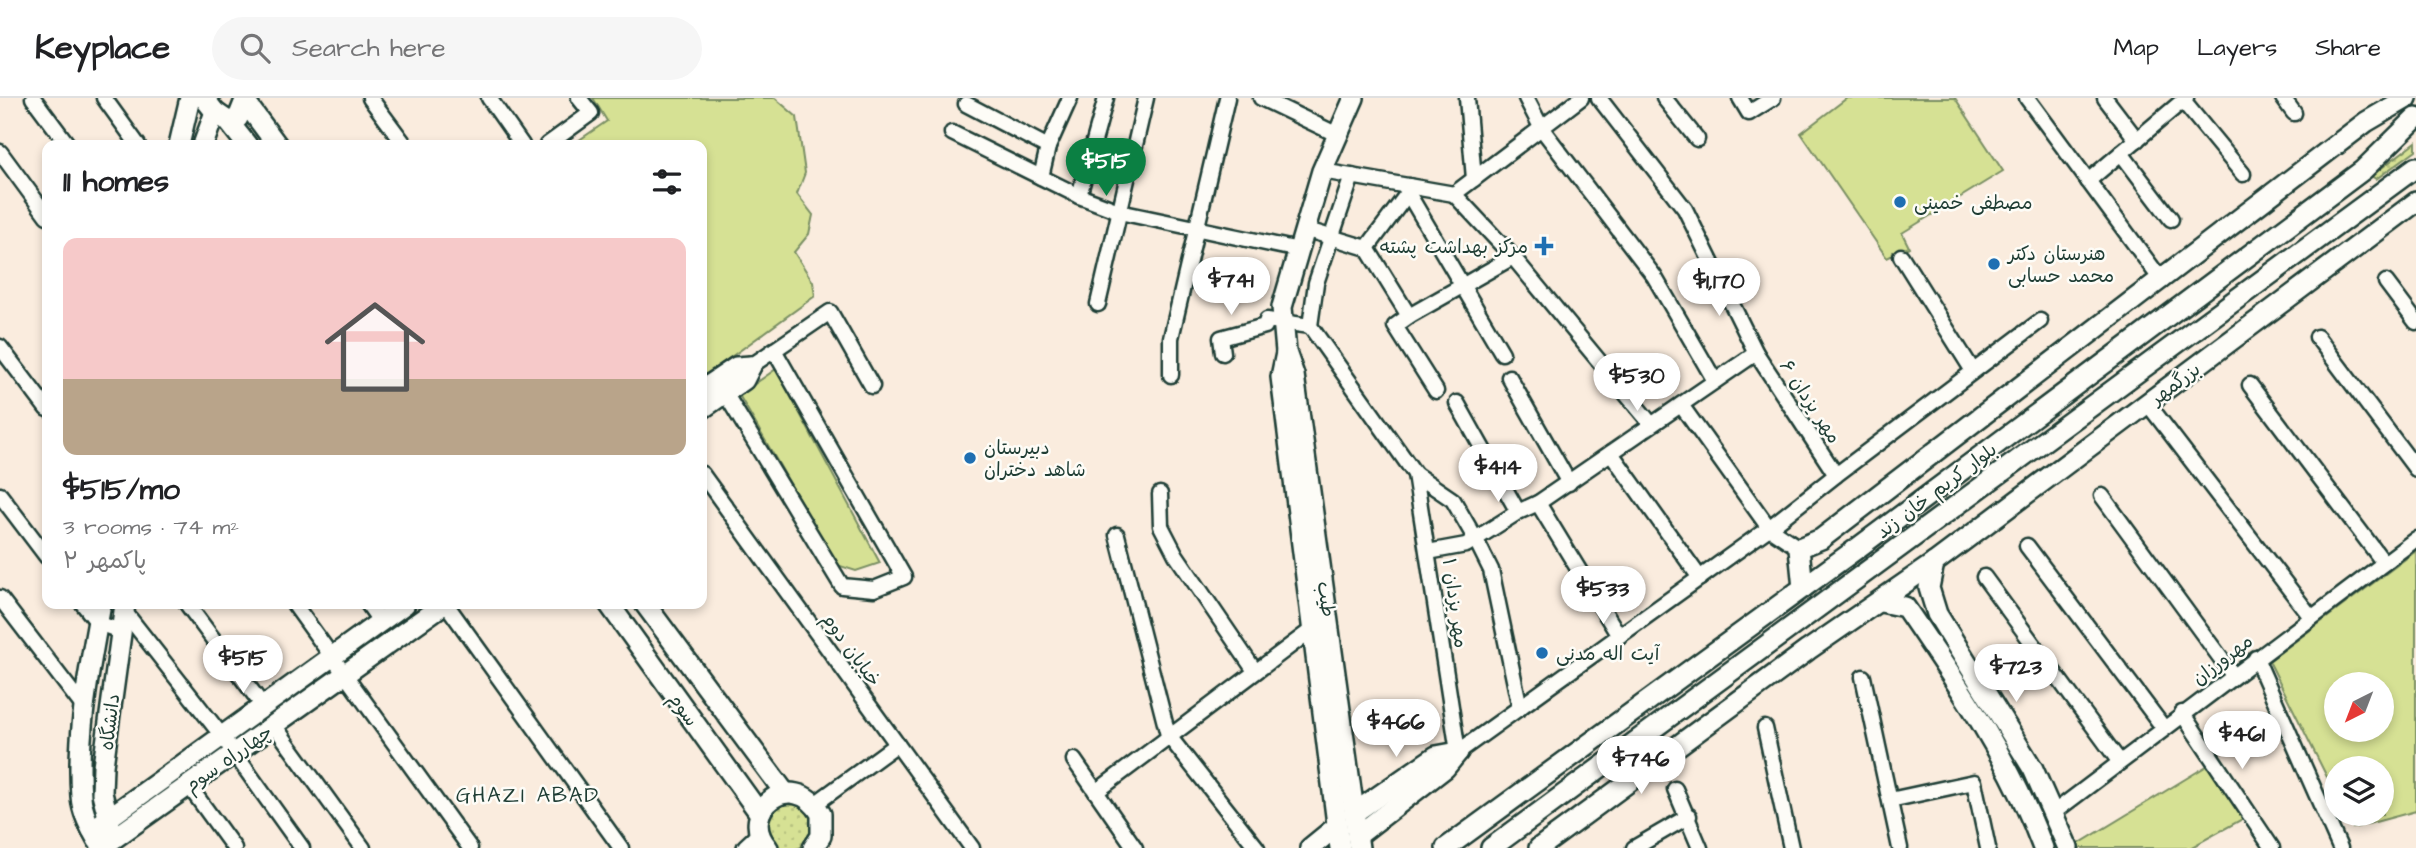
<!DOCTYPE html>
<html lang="en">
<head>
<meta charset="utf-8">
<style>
	body { margin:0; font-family:"Architects Daughter","Playpen Sans Arabic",sans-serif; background:#f6f6f6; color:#202124; height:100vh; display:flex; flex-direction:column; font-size:26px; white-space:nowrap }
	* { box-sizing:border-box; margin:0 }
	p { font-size:23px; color:#757577 }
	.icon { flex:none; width:38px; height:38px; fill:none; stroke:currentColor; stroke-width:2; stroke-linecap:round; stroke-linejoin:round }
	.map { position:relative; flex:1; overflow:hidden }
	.drawer { position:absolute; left:42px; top:42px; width:665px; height:469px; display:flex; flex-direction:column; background:#fff; border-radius:14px; box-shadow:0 4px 10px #0003 }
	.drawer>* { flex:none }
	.needle { width:46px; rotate:222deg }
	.tools { position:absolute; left:2324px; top:574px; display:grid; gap:14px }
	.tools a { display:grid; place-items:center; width:70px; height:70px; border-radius:50%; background:#fff; box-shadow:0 4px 10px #0003; font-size:35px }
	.price { position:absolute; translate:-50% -60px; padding:0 16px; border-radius:24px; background:#fff; color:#222; font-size:23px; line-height:46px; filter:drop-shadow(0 2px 4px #0008) }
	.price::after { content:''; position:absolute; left:50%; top:42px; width:21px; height:16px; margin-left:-10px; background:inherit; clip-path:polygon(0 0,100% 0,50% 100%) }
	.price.active { background:#0b8043; color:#fff }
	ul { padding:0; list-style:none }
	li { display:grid; align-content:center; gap:14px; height:371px; padding:0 21px }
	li+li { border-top:2px solid #e0e0e0 }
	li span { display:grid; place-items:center; height:217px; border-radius:14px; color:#555 }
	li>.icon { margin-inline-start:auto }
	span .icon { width:126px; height:126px; fill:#fffc; stroke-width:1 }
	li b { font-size:30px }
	h2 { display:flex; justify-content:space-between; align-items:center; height:84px; padding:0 21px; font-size:30px }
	header { display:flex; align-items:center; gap:42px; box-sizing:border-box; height:98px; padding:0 35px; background:#fff; border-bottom:2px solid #e0e0e0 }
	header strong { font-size:33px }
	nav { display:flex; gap:38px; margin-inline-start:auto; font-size:24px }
	.search { width:490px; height:63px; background:#f6f6f6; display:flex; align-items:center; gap:18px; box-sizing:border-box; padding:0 24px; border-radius:38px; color:#757577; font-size:26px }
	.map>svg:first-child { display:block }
	.grass { fill:url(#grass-dots); stroke:#7a8f64; stroke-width:2 }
	.park { fill:#d6e194; stroke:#7a8f64; stroke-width:2; fill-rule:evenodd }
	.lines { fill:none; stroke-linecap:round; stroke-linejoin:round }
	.street-casing { stroke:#1f3d34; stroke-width:19 }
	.secondary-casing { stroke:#1f3d34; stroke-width:24 }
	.street { stroke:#fdfcf7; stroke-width:14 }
	.secondary { stroke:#fdfcf7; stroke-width:19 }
	.poi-dot { fill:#1f6fb2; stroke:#fdfcf7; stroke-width:2.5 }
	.labels { text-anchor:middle; stroke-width:5; stroke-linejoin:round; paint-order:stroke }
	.poi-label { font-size:19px; fill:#1f3d34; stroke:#fdfcf7; text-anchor:start }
	.street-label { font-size:19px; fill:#1f3d34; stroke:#fdfcf7 }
	.neighbourhood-label { font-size:21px; letter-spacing:2px; fill:#1f3d34; stroke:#fdfcf7 }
</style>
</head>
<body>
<header>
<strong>Keyplace</strong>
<div class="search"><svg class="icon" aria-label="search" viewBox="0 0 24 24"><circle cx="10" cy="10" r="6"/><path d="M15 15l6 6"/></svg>Search here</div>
<nav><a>Map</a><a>Layers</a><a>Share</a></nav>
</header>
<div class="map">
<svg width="2416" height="750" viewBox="0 0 2416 750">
	<defs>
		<pattern id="grass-dots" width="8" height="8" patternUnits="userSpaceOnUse" patternTransform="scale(1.75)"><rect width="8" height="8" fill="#d6e194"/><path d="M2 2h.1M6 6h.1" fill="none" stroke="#b7c280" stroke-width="1.8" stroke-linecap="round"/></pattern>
	</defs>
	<rect width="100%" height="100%" fill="#faecde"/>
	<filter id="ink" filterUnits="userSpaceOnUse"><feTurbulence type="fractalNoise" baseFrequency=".0143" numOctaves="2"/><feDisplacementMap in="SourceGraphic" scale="14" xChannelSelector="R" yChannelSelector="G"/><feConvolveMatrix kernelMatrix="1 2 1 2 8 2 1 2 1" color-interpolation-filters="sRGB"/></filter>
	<g filter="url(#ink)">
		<g class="grass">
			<path d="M2416 44V52L2376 81 2371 78Z"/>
			<circle cx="790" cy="729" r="23"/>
		</g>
		<g class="park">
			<path d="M593 0H775L797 19 805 75 797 96 813 117 809 136 794 154 813 184 815 198 702 280V47H572L607 23Z"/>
			<path d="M1847 0H1955L2003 73 1902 135 1909 149 1887 160 1801 35Z"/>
			<path d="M776 271 880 465 856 473 837 467 739 297Z"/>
			<path d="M2416 453V713L2353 730 2345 716H2382V670H2336V697L2269 563ZM2336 586H2382V632H2336Z"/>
			<path d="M2210 666 2248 718 2190 750H2078L2077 747Z"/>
		</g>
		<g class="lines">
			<g class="street-casing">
				<g id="street">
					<path d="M33 0 68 47"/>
					<path d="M104 0 138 47"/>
					<path d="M370 0 405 47"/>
					<path d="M489 0 522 47"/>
					<path d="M1261 0 1338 37"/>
					<path d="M1467 0 1474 81"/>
					<path d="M1526 0 1542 31 1654 178 1715 283"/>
					<path d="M1664 0 1697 41"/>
					<path d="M1740 0 1749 15 1773 0"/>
					<path d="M2027 0 2162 183"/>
					<path d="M2105 0 2137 42"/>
					<path d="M2283 0 2294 15"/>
					<path d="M2183 3 2243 76"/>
					<path d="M966 6 1048 49 1041 79"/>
					<path d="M952 35 1079 98 1124 115 1299 152"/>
					<path d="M547 47 591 15 579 0"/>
					<path d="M1048 49 1070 0"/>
					<path d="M0 54 47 118"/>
					<path d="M2121 55 2171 121"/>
					<path d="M1322 73 1454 96 1581 0"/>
					<path d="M1352 78 1316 185 1310 228 1415 376 1453 402 1476 442 1491 472 1520 610"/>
					<path d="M2088 83 2186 0"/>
					<path d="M1408 95 1502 255"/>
					<path d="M1454 96 1513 159 1651 326"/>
					<path d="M1079 98 1106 0"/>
					<path d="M1304 131 1367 150 1409 218 1395 228 1436 293"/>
					<path d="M1367 150 1408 95 1409 88"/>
					<path d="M1901 158 1973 273"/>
					<path d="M2386 184 2416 224"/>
					<path d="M1098 206 1146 0"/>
					<path d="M1409 218 1513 159"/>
					<path d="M2317 239 2416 371"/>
					<path d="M0 249 47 311"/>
					<path d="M1223 255 1221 240 1265 228 1267 222 1310 228"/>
					<path d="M751 268 830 214 872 288"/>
					<path d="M1171 277V240L1227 0"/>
					<path d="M1509 279 1569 385"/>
					<path d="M2250 287 2384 465"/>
					<path d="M725 295 842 488 874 491 904 479 774 252"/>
					<path d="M1457 305 1518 414"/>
					<path d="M2148 306 2311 519"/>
					<path d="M1681 307 1769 430 1799 450"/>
					<path d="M1611 355 1700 480"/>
					<path d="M702 376 972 750"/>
					<path d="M1415 376 1458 654 1769 430 1836 377 1756 255 1685 111 1599 0"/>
					<path d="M1836 377 2040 223"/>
					<path d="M1160 396 1161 428 1176 457 1255 573"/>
					<path d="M0 397 47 459"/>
					<path d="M2102 398 2233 577"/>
					<path d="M1538 405 1619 538"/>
					<path d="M1117 437 1168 637 1257 750"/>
					<path d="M2027 448 2163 629"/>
					<path d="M1428 454 1466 447 1518 414 1538 405 1756 255"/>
					<path d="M1984 479 2119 663"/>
					<path d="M0 500 85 611"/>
					<path d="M83 506 98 525 120 533"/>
					<path d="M187 506 263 608"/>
					<path d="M294 506 470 750"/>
					<path d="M368 506 380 523"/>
					<path d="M446 506 621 750"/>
					<path d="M124 513 222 638 302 750"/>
					<path d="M2256 560 2340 750"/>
					<path d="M1863 579 1900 750"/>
					<path d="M2182 615 2272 750"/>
					<path d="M274 627 363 750"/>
					<path d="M1765 630 1791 750"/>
					<path d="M1074 662 1135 750"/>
					<path d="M189 688 234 750"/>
					<path d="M1675 691 1700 750"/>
					<path d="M1096 694 1314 530"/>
					<path d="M1890 702 1974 684 1988 750"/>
					<path d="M815 706 897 646"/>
					<path d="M2053 715 2416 441"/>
					<path d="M1634 750 1689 718"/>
				</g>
			</g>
			<g class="secondary-casing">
				<g id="secondary">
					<path d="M204 0 215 14 228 23 238 20 246 0"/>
					<path d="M1354 0 1322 73 1282 209 1286 254 1294 277 1359 750"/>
					<path d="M246 5 277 47"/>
					<path d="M228 23 247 47"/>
					<path d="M179 47 190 0"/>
					<path d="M203 47 215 14"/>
					<path d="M1286 255 1281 279 1340 750"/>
					<path d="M702 292 736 269 751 268"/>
					<path d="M702 311 744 282 751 268"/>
					<path d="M1934 465 1929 490 1937 516 2033 671 2068 750"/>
					<path d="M1803 490 1799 450 1821 441 2366 24 2407 0"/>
					<path d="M1881 504 1905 509C1957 585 2011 663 2043 750"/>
					<path d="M609 506 760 716"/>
					<path d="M645 506 785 695"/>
					<path d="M1354 715 1436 658 1458 654"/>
					<path d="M111 731 102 695 103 668 125 506"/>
					<path d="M92 732 405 506"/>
					<path d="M1357 738 1445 670 1458 654"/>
					<path d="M98 743C90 729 82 715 81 698 76 635 90 568 101 506"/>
					<path d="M102 749 444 506"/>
					<path d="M747 750 760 738"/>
					<path d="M768 750C735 713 793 668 821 716V738L813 750"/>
					<path d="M1310 750 1337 728"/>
					<path d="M1446 750 1859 449 2363 72 2416 20"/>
					<path d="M1491 750 2416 69"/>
					<path d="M1539 750 1808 552 1934 465 2416 104"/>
				</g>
			</g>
			<use href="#street" class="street"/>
			<use href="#secondary" class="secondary"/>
		</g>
	</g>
	<g class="poi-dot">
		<circle cx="1900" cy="104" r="7"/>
		<path d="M1540.5 137.5h7v7h7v7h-7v7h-7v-7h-7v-7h7z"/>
		<circle cx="1994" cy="166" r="7"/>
		<circle cx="970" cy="360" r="7"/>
		<circle cx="1542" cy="555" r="7"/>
	</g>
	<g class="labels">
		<g class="poi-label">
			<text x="1914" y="111">مصطفی خمینی</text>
			<text x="1528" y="155" text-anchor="end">مرکز بهداشت پشته</text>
			<text x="2008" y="162">هنرستان دکتر<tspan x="2008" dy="22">محمد حسابی</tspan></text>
			<text x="984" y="356">دبیرستان<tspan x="984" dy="22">شاهد دختران</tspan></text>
			<text x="1556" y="562">آیت اله مدنی</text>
		</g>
		<g class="street-label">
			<text transform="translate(2175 285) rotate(-37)" y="7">بزرگمهر</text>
			<text transform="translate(1811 303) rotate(57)" y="7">مهر یزدان ۶</text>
			<text transform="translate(1936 392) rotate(-37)" y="7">بلوار کریم خان زند</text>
			<text transform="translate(1327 501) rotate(82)" y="7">طیب</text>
			<text transform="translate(1456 505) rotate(82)" y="7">مهر یزدان ۱</text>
			<text transform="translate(852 551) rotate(54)" y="7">خیابان دوم</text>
			<text transform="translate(2222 561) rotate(-37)" y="7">مهرورزان</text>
			<text transform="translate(684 611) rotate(54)" y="7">سوم</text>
			<text transform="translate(109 624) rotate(-83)" y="7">دانشگاه</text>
			<text transform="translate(228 660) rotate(-35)" y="7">چهارراه سوم</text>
		</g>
		<g class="neighbourhood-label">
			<text x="528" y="704">GHAZI ABAD</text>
		</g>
	</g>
</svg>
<div class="tools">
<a><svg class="needle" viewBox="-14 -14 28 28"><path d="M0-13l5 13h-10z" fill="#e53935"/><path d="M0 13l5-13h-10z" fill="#757577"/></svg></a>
<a><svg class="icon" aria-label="layers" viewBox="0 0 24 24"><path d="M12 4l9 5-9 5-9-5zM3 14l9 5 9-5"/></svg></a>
</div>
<b class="price active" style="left:1106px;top:100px">$515</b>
<b class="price" style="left:1231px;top:219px">$741</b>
<b class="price" style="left:1719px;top:220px">$1,170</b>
<b class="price" style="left:1637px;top:315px">$530</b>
<b class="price" style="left:1498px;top:406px">$414</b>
<b class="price" style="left:1603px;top:528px">$533</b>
<b class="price" style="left:243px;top:597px">$515</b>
<b class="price" style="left:2016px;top:606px">$723</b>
<b class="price" style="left:1396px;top:661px">$466</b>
<b class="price" style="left:2242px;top:673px">$461</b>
<b class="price" style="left:1641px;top:698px">$746</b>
<section class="drawer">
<h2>11 homes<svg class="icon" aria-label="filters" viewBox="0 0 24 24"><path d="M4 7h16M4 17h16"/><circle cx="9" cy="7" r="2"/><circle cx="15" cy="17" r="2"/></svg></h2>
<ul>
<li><span style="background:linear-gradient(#f6c9c9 65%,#b9a48a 0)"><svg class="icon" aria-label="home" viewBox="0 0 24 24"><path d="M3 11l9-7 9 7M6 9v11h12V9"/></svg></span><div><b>$515/mo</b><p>3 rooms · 74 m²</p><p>پاکمهر ۲</p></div></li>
</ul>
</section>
</div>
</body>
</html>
